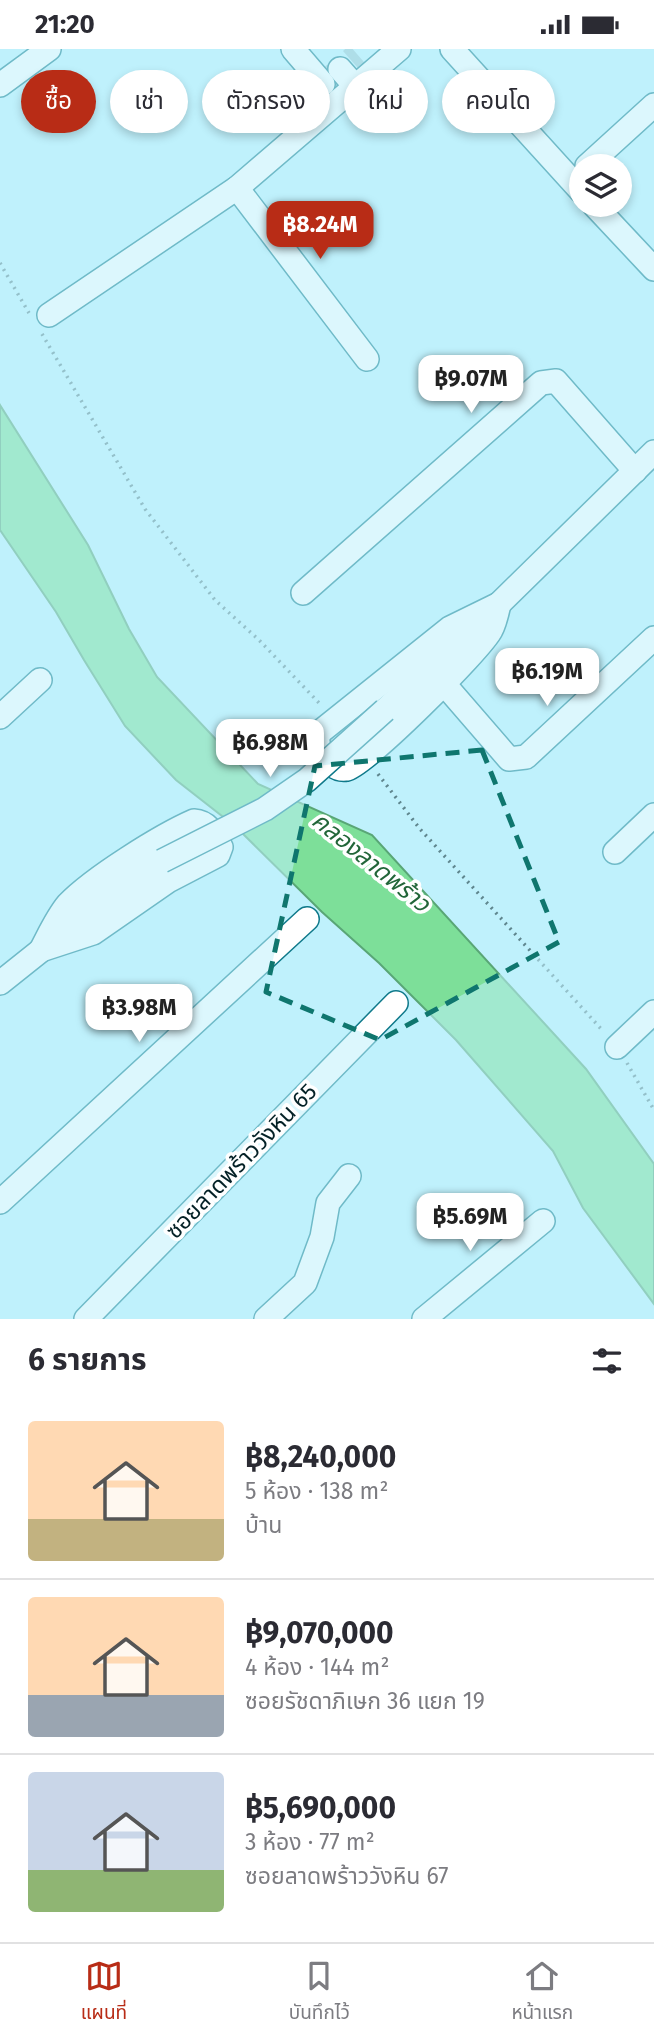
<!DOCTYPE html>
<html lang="th">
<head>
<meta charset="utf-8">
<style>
	body { margin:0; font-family:"Fira Sans","Noto Sans Thai",sans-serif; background:#f2f2f3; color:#2b2b33; height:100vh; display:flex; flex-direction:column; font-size:26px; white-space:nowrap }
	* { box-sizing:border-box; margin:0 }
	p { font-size:23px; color:#7c7c81 }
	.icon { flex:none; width:38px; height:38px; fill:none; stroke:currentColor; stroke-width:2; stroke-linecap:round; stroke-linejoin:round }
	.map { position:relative; height:1270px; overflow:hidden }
	.details { display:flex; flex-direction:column; background:#fff; flex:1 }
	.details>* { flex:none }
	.top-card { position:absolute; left:21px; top:21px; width:612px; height:63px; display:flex; gap:14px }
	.controls { position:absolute; left:569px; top:105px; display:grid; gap:14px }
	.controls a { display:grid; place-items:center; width:63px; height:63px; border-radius:50%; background:#fff; box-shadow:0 4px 10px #0003; font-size:35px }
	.price { position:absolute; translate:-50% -60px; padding:0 16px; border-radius:14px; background:#fff; color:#222; font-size:23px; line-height:46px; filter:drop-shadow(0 2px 4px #0008) }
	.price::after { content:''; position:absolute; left:50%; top:42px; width:21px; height:16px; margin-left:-10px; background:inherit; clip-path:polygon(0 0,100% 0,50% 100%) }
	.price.active { background:#b82c16; color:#fff }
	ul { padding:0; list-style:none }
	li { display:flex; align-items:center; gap:21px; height:175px; padding:0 28px }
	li+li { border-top:2px solid #e1e1e2 }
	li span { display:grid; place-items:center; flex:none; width:196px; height:140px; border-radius:7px; color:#555 }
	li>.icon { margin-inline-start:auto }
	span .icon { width:84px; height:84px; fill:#fffc; stroke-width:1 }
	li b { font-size:30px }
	h2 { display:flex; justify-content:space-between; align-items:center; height:84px; padding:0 28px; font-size:30px }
	.pill { padding:0 24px; border-radius:32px; background:#fff; box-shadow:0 4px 10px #0003; font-size:24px; line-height:63px }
	.pill.active { background:#b82c16; color:#fff }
	.status { display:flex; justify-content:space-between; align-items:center; height:49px; padding:0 35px; background:#fff; direction:ltr }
	.status svg { height:19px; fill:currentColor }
	.dock { display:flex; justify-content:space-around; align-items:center; height:98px; border-top:2px solid #e1e1e2; background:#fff; font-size:19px; color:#7c7c81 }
	.dock a { display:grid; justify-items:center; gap:4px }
	.dock .active { color:#b82c16 }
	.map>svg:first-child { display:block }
	.water { fill:#7ddf99; stroke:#59a676; stroke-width:2 }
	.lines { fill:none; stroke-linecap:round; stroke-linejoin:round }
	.minor-tunnel { stroke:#9ac7d1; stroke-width:23; stroke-dasharray:23 11; stroke-linecap:butt }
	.minor-casing { stroke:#0f798a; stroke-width:26 }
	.path { stroke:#5f868e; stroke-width:3.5; stroke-dasharray:2 5; stroke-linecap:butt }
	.minor { stroke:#fff; stroke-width:23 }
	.minor-bridge-casing { stroke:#0f798a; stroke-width:26; stroke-linecap:butt }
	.minor-bridge { stroke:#fff; stroke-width:23 }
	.marked { fill:none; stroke:#0f766e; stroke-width:5; stroke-dasharray:14 9; stroke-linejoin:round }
	.labels { text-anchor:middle; stroke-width:7; stroke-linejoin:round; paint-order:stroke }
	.street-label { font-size:23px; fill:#042126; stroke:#fff }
	.water-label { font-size:24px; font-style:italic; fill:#226639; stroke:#fff }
</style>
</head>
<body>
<div class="status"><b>21:20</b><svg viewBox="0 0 49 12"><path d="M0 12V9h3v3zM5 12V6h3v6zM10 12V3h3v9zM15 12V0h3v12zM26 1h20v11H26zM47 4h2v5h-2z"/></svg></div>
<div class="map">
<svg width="654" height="1270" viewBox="0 0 654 1270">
	<rect width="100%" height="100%" fill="#bff1fc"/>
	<path class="water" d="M0 356 88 496 129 580 157 628 258 735 372 786 586 1020 654 1115V1255L583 1159 553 1102 456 991 379 914 322 863 236 778 176 731 125 677 84 611 56 563 0 481Z"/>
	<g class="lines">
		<path class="minor-tunnel" d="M325 33 357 5"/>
		<g class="minor-casing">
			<g id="minor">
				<path d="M293 0 323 35"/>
				<path d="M452 0 581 142"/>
				<path d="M340 20 355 37"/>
				<path d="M0 36 49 0"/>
				<path d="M587 117 654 56"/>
				<path d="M237 139 367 310"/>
				<path d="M594 156 654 220"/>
				<path d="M49 266 237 139 399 0"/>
				<path d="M303 544 541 334 556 332 635 422"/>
				<path d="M499 555C497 564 495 574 491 581 482 600 363 718 347 720 336 722 327 713 322 704 318 696 316 691 320 683L450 579Z"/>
				<path d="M445 636 509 710 526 708 654 589"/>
				<path d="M385 661 499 555 654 403"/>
				<path d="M0 668 40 631"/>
				<path d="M194 772C209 773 214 786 221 798L218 806 168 832 93 884 41 901C49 886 57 868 68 855 93 829 160 787 194 772Z"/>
				<path d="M615 803 654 766"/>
				<path d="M0 934 94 859 162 812"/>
				<path d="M617 998 654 963"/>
				<path d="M0 1153 307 870"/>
				<path d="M86 1270 396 954"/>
				<path d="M266 1270 305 1234 322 1188 328 1154 349 1127"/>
				<path d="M424 1270 543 1172"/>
			</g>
		</g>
		<g class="path">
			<path d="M0 214 29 264"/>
			<path d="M42 285 145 460 215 551 259 591 322 657"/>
			<path d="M378 725 420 780 603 982"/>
			<path d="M627 1014 654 1061"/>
		</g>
		<use href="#minor" class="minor"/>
		<g class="minor-bridge-casing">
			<path id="minor-bridge" d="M162 812 265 760 307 731 385 661"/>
		</g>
		<use href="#minor-bridge" class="minor-bridge"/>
	</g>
	<path d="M0 0H654V1270H0ZM482 701 559 893 380 991 266 943 315 717Z" fill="#bff1fc" fill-opacity=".55" fill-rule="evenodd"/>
	<path class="marked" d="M482 701 559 893 380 991 266 943 315 717Z"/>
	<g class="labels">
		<g class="street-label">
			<text transform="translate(241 1112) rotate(-46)" y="8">ซอยลาดพร้าววังหิน 65</text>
		</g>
		<g class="water-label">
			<text transform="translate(371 813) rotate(39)" y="8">คลองลาดพร้าว</text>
		</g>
	</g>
</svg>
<div class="controls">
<a><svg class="icon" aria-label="layers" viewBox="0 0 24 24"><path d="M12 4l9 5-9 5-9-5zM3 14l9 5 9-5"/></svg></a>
</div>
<b class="price active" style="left:320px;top:212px">฿8.24M</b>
<b class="price" style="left:471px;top:366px">฿9.07M</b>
<b class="price" style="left:547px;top:659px">฿6.19M</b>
<b class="price" style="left:270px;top:730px">฿6.98M</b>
<b class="price" style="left:139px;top:995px">฿3.98M</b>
<b class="price" style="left:470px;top:1204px">฿5.69M</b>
<div class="top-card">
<a class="pill active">ซื้อ</a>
<a class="pill">เช่า</a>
<a class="pill">ตัวกรอง</a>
<a class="pill">ใหม่</a>
<a class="pill">คอนโด</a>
</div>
</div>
<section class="details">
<h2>6 รายการ<svg class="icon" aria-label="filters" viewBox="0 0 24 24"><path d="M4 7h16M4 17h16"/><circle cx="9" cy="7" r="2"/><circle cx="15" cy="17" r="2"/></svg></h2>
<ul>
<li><span style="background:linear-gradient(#ffd9b3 70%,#c2b280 0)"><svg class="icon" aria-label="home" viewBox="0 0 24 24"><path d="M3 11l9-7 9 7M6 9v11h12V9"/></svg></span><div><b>฿8,240,000</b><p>5 ห้อง · 138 m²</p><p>บ้าน</p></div></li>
<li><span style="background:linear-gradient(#ffd9b3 70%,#9aa5b1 0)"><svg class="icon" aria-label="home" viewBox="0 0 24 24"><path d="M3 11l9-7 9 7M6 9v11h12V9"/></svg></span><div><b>฿9,070,000</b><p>4 ห้อง · 144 m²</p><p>ซอยรัชดาภิเษก 36 แยก 19</p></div></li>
<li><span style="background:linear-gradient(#c9d6e8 70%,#8fb573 0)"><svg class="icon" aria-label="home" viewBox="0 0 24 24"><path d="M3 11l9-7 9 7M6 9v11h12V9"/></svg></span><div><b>฿5,690,000</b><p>3 ห้อง · 77 m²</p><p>ซอยลาดพร้าววังหิน 67</p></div></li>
</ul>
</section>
<nav class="dock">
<a class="active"><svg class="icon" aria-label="map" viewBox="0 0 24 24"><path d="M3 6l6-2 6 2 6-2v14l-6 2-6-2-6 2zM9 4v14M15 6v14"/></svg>แผนที่</a>
<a><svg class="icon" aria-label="saved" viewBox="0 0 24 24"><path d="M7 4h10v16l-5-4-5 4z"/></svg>บันทึกไว้</a>
<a><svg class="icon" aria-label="home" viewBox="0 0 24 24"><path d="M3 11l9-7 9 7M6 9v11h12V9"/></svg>หน้าแรก</a>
</nav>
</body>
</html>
